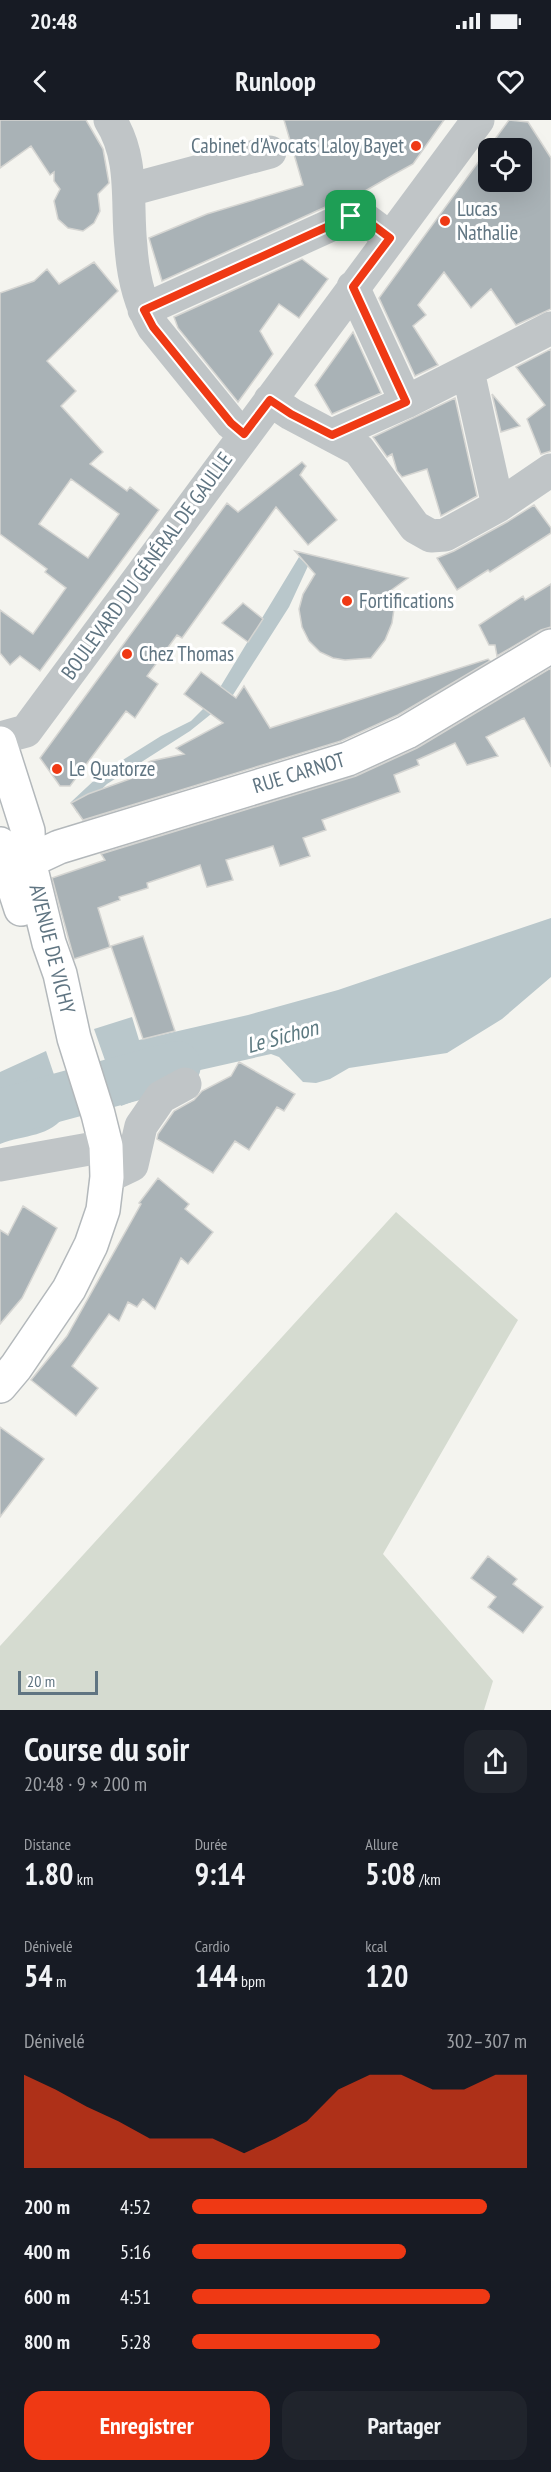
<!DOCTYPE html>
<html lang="fr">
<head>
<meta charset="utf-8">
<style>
  :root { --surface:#171b24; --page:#20242c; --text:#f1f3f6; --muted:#9ea1a6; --accent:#ef3914 }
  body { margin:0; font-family:"PT Sans Narrow",sans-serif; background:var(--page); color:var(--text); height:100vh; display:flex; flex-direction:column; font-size:22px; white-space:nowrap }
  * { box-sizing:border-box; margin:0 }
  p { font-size:20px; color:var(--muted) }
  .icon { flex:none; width:33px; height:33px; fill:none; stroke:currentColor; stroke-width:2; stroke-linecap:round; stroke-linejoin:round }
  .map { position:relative; height:1590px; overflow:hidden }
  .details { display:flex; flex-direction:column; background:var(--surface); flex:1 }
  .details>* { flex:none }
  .buttons { position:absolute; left:478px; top:18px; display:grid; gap:12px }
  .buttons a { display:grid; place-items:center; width:54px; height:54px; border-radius:12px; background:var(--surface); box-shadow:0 6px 24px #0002; font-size:30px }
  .scale { position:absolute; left:18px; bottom:15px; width:80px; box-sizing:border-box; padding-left:6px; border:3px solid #607582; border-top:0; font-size:16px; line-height:21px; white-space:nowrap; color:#607582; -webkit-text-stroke:4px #fff; paint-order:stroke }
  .pin { position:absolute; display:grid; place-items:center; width:51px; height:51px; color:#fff; margin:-26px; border-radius:12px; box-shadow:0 3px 9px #0006 }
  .round { display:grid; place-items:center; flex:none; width:63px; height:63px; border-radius:18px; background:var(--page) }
  .head { display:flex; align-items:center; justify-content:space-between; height:102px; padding:0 24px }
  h1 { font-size:33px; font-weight:600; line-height:45px }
  .figures { display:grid; grid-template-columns:repeat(3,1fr); gap:9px; height:102px; padding:6px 24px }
  .figures div { display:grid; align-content:center }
  .figures b { font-size:30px; font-weight:600 }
  .figures small { font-size:16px; font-weight:400 }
  .figures p { font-size:16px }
  .chart { height:168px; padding:12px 24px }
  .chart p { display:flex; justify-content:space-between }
  .chart svg { width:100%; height:108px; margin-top:6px; fill:var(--accent); opacity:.7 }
  .button { display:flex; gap:12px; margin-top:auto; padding:12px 24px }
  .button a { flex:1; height:69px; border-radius:18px; background:var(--accent); color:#fff; font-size:24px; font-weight:600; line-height:69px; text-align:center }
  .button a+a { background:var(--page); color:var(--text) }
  ul { padding:0 24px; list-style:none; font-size:20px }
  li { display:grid; grid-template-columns:96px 72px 1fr; align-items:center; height:45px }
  li i { height:15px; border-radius:8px; background:var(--accent) }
  .status { display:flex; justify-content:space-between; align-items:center; height:42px; padding:0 30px; background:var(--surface); direction:ltr }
  .status svg { height:16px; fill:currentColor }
  header { display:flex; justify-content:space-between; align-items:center; height:78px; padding:0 24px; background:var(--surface); font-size:27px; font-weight:600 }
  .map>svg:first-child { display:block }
  .green { fill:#d5dbd0 }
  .water { fill:#b9c7cb }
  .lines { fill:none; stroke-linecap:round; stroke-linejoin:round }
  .river { stroke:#b9c7cb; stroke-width:48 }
  .building { fill:#a9b2b6; stroke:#d5d5d2; stroke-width:1.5; fill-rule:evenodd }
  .major-casing { stroke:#b3b8bb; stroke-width:36 }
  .minor { stroke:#c0c5c7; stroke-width:33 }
  .major { stroke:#fff; stroke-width:33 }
  .route-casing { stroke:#fff; stroke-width:12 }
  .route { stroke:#ef3914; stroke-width:8 }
  .poi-dot { fill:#ef3914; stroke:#fff; stroke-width:2 }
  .labels { text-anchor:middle; stroke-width:6; stroke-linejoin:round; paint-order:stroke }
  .poi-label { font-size:21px; fill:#607582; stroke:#fff; text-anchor:start }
  .street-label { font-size:21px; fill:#607582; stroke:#fff }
  .water-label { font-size:22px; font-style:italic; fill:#5c7980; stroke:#fff }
</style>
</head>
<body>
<div class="status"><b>20:48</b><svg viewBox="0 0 49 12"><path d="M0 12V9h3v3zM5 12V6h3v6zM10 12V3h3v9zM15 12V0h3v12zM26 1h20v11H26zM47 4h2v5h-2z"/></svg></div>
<header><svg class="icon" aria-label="back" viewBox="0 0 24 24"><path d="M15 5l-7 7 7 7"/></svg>Runloop<svg class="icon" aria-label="heart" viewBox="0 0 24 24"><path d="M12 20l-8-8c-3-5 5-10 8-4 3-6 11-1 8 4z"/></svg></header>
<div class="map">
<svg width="551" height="1590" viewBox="0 0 551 1590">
  <rect width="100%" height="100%" fill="#f4f4ef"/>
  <path class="green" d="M396 1092 518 1200 383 1434 493 1561 484 1590H0V1526Z"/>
  <path class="water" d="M299 437 308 446 289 487 231 578 190 611 107 664 77 693 71 682 102 653 161 616 191 601 213 579Z
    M551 798V857L502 899 447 933 349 948 330 959 316 963 303 962 279 937 271 934 138 964 142 978 121 986 94 909 132 897 139 920 248 895 338 870Z
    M46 931 67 993C50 1018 25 1014 0 1024V952Z"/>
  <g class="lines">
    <path class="river" d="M0 993 177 945"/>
  </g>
  <path class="building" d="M0 0H86L103 29 109 63 98 74 100 91 94 103 83 111 68 108 58 99 54 81 60 69 54 61V52L50 55 31 26 0 48Z
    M284 0H444L413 44 391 56 353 78 343 79 162 161 149 118 207 94 303 65Z
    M509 0 528 2 551 38V189L516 205 491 169 471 188 444 152 418 185 426 195 413 206 438 245 415 256 379 178ZM489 28H522V62H489Z
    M302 139 328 159 299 198 279 184 260 211 273 234 238 282 178 208 174 197Z
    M94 142 118 171 47 241 76 271 61 286 103 332 90 344 127 371 130 367 159 390 40 551 20 536 10 545 0 533V490L33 514 66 468 45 452 47 449 0 414V173L34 161 47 149 59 164ZM71 359 119 394 88 438 39 404Z
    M353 212 381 273 332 294 315 265Z
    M551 229V331L541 334 527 299 545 285 516 247Z
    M492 274 520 306 501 312Z
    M455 278 477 376 441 396 427 349 402 357 397 351 392 334 387 337 373 317Z
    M302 342 306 346 300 355 337 400 308 425 276 387 182 518 177 515 147 556 158 564 135 598 126 591 70 666H60L40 638 227 383 238 392Z
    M534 385 551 408V413L490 452 488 450 457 470 437 438 454 431 507 402Z
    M295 431 408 458 390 471 394 489 392 503 385 520 371 538 345 540 333 538 320 532 309 521 302 507 299 489 303 474 315 454Z
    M551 464V507L541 510 497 536 495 525H489L479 505 523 476 525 480Z
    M243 483 263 499 248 522 222 503Z
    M488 539 490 541 398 595 341 621 83 700 71 683 88 674 138 656 135 649 151 641 184 634 176 628 223 603 184 574 201 552 236 578 244 566 270 608Z
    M551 548V647L524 598 486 617 498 636 467 645 455 623 417 640 419 645 394 655 400 672 322 700 326 710 303 718 310 736 280 746 273 726 226 740 233 760 207 767 200 745 147 763 148 768 119 777 120 780 98 788 110 827 74 839 52 758 105 740 101 734 356 656 417 628Z
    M143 816 175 911 143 919 111 826Z
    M239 942 295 974 284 991 277 987 249 1030 235 1021 213 1053 157 1019 158 1014 174 991 194 980 202 971 231 956Z
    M158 1058 189 1084 185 1089 213 1112 188 1144 181 1138 155 1189 143 1179 137 1187 128 1182 119 1201 109 1194 72 1246 98 1268 76 1296 31 1260 67 1216 141 1084 139 1083Z
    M23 1086 57 1108 22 1178 0 1204V1110L8 1115Z
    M0 1307 44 1339 0 1397Z
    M488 1436 517 1459 513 1464 543 1487 523 1513 488 1487 496 1477 471 1458Z"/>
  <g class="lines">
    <g class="major-casing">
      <path id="major" d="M0 623 28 711 29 741 49 823 60 854 74 918 98 994 106 1026 107 1057 103 1090 91 1125 69 1169 16 1247 0 1266
        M0 724 21 789
        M29 741 59 727 348 639 407 612 551 526"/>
    </g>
    <path class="minor" d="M110 0C135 39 126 84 131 127 133 157 139 182 153 207L231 303 244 314
      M129 70 270 32
      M353 167 406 282
      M144 190 351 96 366 100 390 118
      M468 251 498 386
      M270 280 291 294 359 330 415 407 431 416 445 415 498 386 551 350
      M332 315 406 282 551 208
      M0 618 26 611 478 0
      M0 1045 106 1026
      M107 1057 132 1045 141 1006 161 977 185 964"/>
    <use href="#major" class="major"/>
  </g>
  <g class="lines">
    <g class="route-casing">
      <path id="route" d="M351 96 366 100 390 118 353 167 406 282 332 315 291 294 270 280 244 314 231 303 153 207 144 190Z"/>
    </g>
    <use href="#route" class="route"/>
  </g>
  <g class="poi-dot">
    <circle cx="416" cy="26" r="6"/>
    <circle cx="445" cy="101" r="6"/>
    <circle cx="347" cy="481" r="6"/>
    <circle cx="127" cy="534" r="6"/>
    <circle cx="57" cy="649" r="6"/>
  </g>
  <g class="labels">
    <g class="poi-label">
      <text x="404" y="33" text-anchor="end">Cabinet d'Avocats Laloy Bayet</text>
      <text x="457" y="96">Lucas<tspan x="457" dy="24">Nathalie</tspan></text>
      <text x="359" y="488">Fortifications</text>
      <text x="139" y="541">Chez Thomas</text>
      <text x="69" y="656">Le Quatorze</text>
    </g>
    <g class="street-label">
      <text transform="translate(147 446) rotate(-54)" y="7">BOULEVARD DU GÉNÉRAL DE GAULLE</text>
      <text transform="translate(299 653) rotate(-17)" y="7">RUE CARNOT</text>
      <text transform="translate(52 829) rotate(76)" y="7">AVENUE DE VICHY</text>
    </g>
    <g class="water-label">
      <text transform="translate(282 916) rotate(-15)" y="8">Le Sichon</text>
    </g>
  </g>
</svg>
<div class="buttons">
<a><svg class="icon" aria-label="locate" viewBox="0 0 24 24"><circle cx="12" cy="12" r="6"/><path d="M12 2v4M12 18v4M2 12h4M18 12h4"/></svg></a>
</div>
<div class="scale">20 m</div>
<div class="pin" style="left:351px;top:96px;background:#1e9e55"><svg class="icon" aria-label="arrive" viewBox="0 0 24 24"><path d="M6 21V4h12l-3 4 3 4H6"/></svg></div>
</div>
<section class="details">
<div class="head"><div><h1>Course du soir</h1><p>20:48 · 9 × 200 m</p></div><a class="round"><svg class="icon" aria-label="share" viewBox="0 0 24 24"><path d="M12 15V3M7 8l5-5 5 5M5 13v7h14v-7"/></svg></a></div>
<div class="figures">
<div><p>Distance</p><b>1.80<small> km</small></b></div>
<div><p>Durée</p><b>9:14</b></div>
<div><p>Allure</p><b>5:08<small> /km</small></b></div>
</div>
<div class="figures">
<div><p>Dénivelé</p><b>54<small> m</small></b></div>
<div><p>Cardio</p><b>144<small> bpm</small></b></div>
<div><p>kcal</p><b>120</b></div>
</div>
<div class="chart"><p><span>Dénivelé</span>302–307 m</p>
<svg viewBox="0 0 160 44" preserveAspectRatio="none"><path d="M0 44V6L10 12L20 19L30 25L40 32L50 32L60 32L70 38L80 32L90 25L100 12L110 6L120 6L130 12L140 12L150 6L160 6V44z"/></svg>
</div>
<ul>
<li><b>200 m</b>4:52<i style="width:88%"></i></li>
<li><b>400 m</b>5:16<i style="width:64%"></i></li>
<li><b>600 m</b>4:51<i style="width:89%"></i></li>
<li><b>800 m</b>5:28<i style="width:56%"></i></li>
</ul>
<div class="button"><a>Enregistrer</a><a>Partager</a></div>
</section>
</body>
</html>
